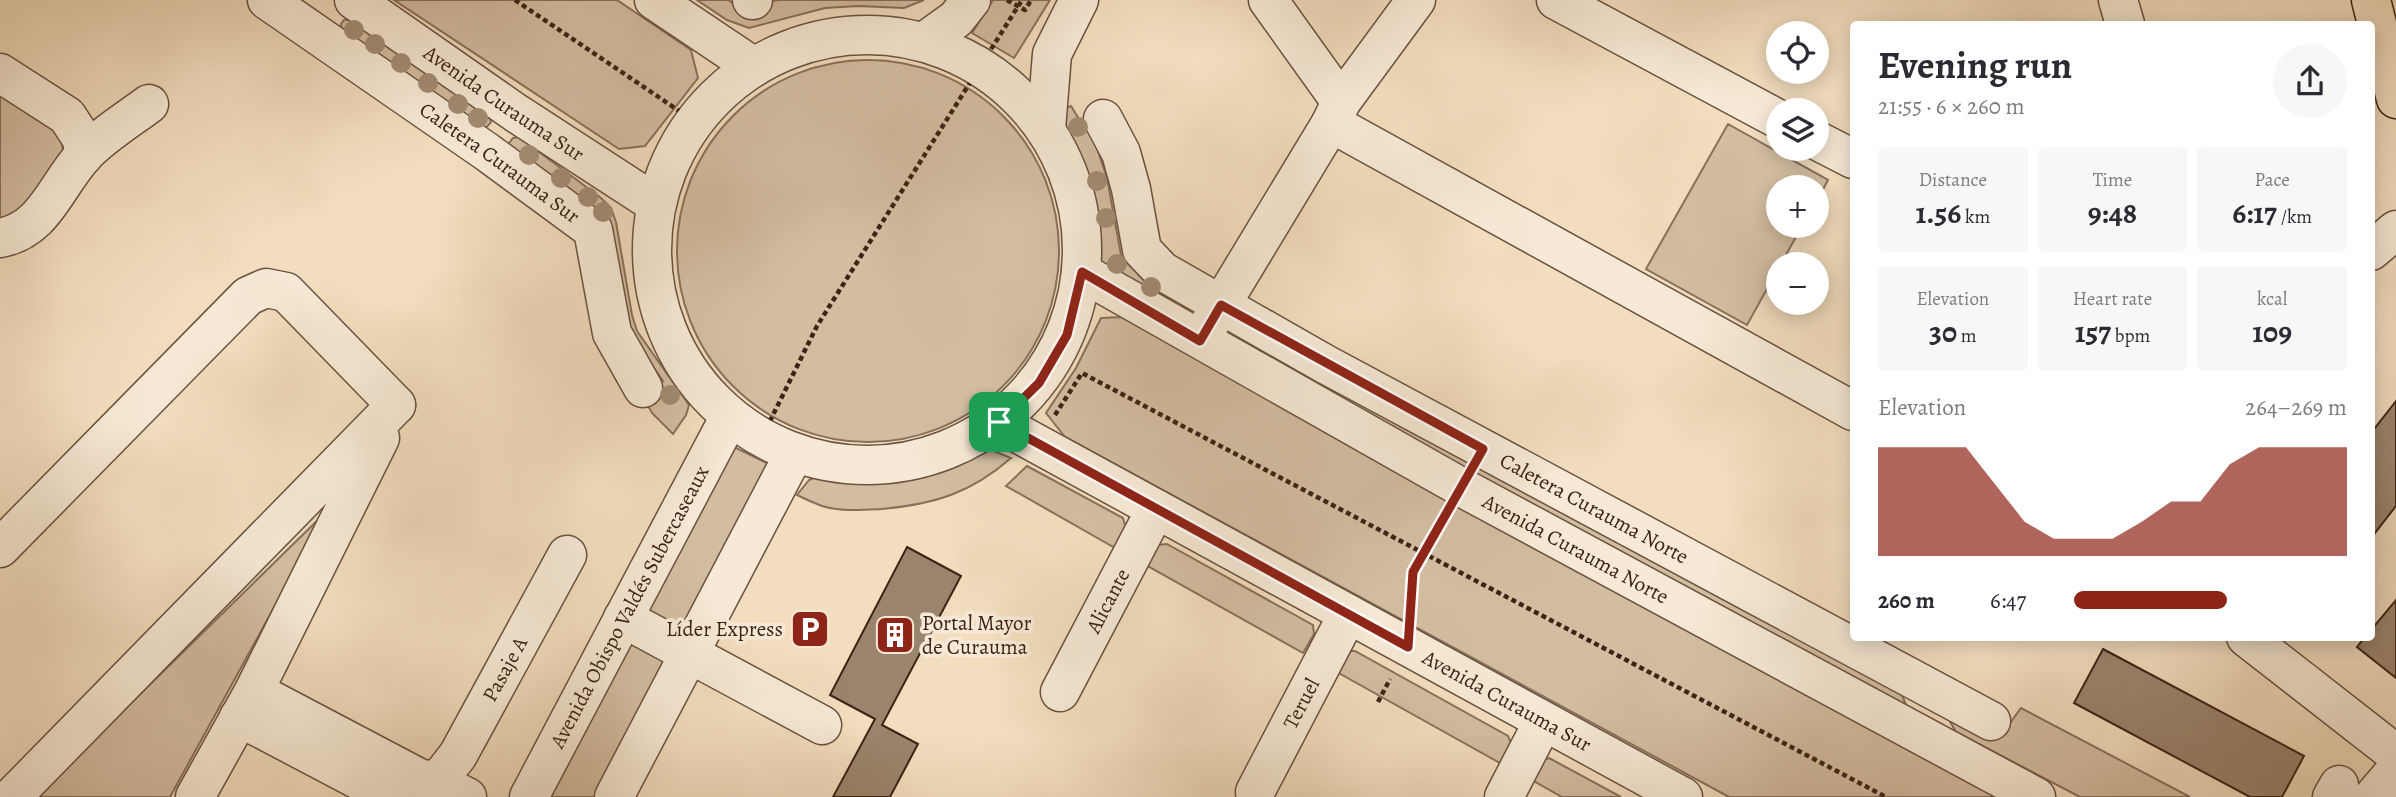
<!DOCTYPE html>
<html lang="en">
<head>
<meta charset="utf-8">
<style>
  :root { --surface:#fff; --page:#f7f7f7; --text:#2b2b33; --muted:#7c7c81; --accent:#8f2418 }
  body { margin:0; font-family:Alegreya,serif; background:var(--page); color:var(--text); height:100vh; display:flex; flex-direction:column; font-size:26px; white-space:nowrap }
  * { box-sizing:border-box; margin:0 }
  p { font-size:23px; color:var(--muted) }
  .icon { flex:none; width:38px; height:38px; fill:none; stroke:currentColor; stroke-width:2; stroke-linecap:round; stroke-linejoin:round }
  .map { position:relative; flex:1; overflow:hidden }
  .details { position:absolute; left:1850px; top:21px; width:525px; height:620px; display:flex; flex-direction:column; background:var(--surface); border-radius:7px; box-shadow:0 4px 18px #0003 }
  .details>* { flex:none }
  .tools { position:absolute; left:1766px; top:21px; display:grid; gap:14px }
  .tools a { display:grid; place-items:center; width:63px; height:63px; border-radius:50%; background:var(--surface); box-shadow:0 4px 18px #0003; font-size:35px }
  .pin { position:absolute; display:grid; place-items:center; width:60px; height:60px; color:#fff; margin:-30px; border-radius:14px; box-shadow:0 4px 10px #0006 }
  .round { display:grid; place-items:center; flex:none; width:74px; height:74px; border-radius:37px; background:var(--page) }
  .overview { display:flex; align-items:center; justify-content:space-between; height:119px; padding:0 28px }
  h1 { font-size:38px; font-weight:700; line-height:52px }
  .stats { display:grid; grid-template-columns:repeat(3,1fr); gap:10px; height:119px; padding:7px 28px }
  .stats div { display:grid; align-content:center; border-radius:7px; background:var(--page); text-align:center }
  .stats b { font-size:30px; font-weight:700 }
  .stats small { font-size:19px; font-weight:400 }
  .stats p { font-size:19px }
  .chart { height:196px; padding:14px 28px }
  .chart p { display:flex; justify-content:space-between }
  .chart svg { width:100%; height:126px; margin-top:7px; fill:var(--accent); opacity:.7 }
  ul { padding:0 28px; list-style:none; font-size:23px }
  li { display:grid; grid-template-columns:112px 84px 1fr; align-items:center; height:52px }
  li i { height:18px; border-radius:9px; background:var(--accent) }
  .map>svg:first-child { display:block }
  .green { fill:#d3bda1; stroke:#87705b; stroke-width:2 }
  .building { fill:#9a846d; stroke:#3b2315; stroke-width:2 }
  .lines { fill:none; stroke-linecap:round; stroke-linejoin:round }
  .minor-casing { stroke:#69523f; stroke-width:41 }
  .major-casing { stroke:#3b2315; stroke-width:41 }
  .path { stroke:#3b2315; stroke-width:4.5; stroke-dasharray:5 3.5; stroke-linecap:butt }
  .minor { stroke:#f7e9d5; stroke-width:38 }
  .major { stroke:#f2ddbe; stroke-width:38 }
  .tree { fill:#a28c74 }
  .route-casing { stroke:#fff; stroke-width:14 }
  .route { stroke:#8f2418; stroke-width:9 }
  .labels { text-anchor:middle; stroke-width:7; stroke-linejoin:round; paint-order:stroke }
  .street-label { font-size:21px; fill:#3b2315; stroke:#f7e9d5 }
  .poi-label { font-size:21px; fill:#3b2315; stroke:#f7e9d5; text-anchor:start }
</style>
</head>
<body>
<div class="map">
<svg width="2396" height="797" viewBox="0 0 2396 797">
  <rect width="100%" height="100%" fill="#f2ddbe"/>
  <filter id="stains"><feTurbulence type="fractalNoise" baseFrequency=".00286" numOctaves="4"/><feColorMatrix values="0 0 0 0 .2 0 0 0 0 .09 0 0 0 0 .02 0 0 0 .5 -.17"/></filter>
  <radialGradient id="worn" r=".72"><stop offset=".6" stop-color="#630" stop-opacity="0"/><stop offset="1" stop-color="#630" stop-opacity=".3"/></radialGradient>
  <path class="green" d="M394 0H617L691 50 698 78 645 146 619 149Z
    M697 0H728L738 6 779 0H924L904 8 858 6 825 8 749 28 727 20Z
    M993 0H1050L1014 58 972 33Z
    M350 19 489 116 491 122 486 128 342 30 341 24 344 20Z
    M677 251a191 191 0 1 1 382 0a191 191 0 1 1-382 0Z
    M0 88 61 131 64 162 20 216 0 222Z
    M1071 106 1079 119 1084 120 1094 139 1107 178 1121 255 1124 260 1171 286V292L1164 302 1102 264 1094 208 1083 162 1059 111Z
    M1728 124 1828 180 1817 201 1816 187H1778V226H1802L1781 264H1778V269L1747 325 1646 269Z
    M519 137 601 198 611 208 616 222 632 315 637 331 689 405 686 415 673 434 652 413 642 395 663 381 644 354 631 349 602 227 510 149 509 143 513 138Z
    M1123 317 1998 797H1729L1065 437 1046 413 1076 368 1101 318Z
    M1235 330 1895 679 1907 707 1234 343 1233 337Z
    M732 446 769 464 680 634 642 616Z
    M980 448 989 449 1011 458C971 493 935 504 882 509 863 510 841 512 822 506 814 503 805 499 797 495L809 480 818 476 873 478 898 474 927 469Z
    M1027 466 1123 518 1126 529 1115 548 1006 486Z
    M327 511 170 797H35Z
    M1167 544 1313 625 1314 634 1303 653 1146 565 1157 545Z
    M631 639 667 659 594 797H549Z
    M1347 651H1355L1508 736 1511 743 1500 763 1335 671Z
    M1937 699 2002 734 2021 708 2190 797H2080L1956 732Z
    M1549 758 1621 797H1562L1532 780 1542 761Z"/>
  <path class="building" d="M2396 401V506L2371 538V433Z
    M907 547 961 576 882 725 918 744 890 797H833L875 719 830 695Z
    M2396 600V678L2357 647 2365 637H2371V630Z
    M2103 649 2304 756 2282 797H2250L2074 703Z"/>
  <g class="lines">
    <g class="minor-casing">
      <g id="minor">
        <path id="s1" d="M267 0 487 152 593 230 612 333 643 388"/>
        <path id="s2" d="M354 0 516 113 656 204"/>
        <path d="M654 0 754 67"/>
        <path d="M752 0H753"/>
        <path d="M1268 0 1341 102"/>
        <path d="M1556 0 1778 119"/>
        <path d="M2118 0 2125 24"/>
        <circle cx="867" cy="250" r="215"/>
        <path d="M924 42 956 19 971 0"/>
        <path d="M0 73 67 116 82 139 84 155"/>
        <path id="s3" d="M1103 119 1121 153 1131 189 1142 250 1162 271 1325 364 1991 721"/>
        <path d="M1331 123 1853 411"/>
        <path d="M1046 129 1052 54 1079 0"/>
        <path d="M1816 140 1853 159"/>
        <path d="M0 238C45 230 56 185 84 155 99 138 129 119 149 104"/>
        <path d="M2371 251 2396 230"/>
        <path id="s4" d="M1081 272 1461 487 2036 797"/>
        <path d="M1207 328 1331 123 1341 102 1416 0"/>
        <path id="s5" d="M999 423 1683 797"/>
        <path d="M0 548 248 296 266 288 286 292 396 405"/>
        <path d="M623 618 822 725"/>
        <path d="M2246 637 2396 754"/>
        <path d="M254 691 419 778 437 782 467 797"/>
        <path id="s6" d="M1060 692 1156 509"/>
        <path d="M239 717 391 797"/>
        <path id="s7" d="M1255 792 1348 614"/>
        <path d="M12 797 396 405"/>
        <path d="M195 797 254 691 380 438"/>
        <path id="s8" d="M429 797 437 782 458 755 567 555"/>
        <path id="s9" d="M529 797 729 418"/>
        <path d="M614 797 794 454"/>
        <path d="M1504 797 1543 722"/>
        <path d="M2332 797 2339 785"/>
        <path d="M2373 797 2396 770"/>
      </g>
    </g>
    <g class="major-casing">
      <path id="major" d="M2371 0 2396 99"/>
    </g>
    <path class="path" d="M515 0 694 121
      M1007 0 1025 10 1031 0
      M1055 415 1082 373 1886 797
      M766 429 817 326 1022 0
      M1411 608 1413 572 1444 517
      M1378 702 1390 679"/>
    <use href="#minor" class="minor"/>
    <use href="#major" class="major"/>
  </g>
  <g class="tree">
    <circle cx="354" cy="30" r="10"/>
    <circle cx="375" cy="44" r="10"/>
    <circle cx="401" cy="63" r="10"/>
    <circle cx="428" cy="83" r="10"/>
    <circle cx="458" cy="104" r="10"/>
    <circle cx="478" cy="118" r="10"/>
    <circle cx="1078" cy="127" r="10"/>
    <circle cx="529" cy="155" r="10"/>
    <circle cx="561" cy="178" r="10"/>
    <circle cx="1097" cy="181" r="10"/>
    <circle cx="588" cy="197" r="10"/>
    <circle cx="603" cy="212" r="10"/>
    <circle cx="1106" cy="218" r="10"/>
    <circle cx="1117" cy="264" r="10"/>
    <circle cx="1151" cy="287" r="10"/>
    <circle cx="670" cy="395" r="10"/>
  </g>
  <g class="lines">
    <g class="route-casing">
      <path id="route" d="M1082 272 1200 341 1221 305 1483 449 1413 572 1408 647 999 422 1039 383 1067 335Z"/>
    </g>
    <use href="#route" class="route"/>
  </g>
  <defs>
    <g id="parking-square" transform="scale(2.0125)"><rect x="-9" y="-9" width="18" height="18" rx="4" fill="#8f2418" stroke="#f7e9d5"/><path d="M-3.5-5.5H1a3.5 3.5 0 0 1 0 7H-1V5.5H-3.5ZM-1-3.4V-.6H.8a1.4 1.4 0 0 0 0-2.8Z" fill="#fff"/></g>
    <g id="building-square" transform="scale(2.0125)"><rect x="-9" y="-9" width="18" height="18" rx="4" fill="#8f2418" stroke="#f7e9d5"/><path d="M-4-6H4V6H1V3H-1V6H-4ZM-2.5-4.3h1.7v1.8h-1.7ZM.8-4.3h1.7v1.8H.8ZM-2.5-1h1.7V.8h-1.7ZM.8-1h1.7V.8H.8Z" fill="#fff"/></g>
  </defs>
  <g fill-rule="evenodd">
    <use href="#parking-square" x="810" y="629"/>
    <use href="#building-square" x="895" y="635"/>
  </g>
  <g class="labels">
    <g class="street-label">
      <text dy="7" stroke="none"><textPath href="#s2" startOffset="182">Avenida Curauma Sur</textPath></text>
      <text dy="7" stroke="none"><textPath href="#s1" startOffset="284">Caletera Curauma Sur</textPath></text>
      <text dy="7" stroke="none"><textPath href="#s3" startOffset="660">Caletera Curauma Norte</textPath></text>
      <text dy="7" stroke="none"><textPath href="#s4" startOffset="567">Avenida Curauma Norte</textPath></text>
      <text dy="7" stroke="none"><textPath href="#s6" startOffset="103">Alicante</textPath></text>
      <text dy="7" stroke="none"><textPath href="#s9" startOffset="215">Avenida Obispo Valdés Subercaseaux</textPath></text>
      <text dy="7" stroke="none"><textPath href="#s8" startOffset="149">Pasaje A</textPath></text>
      <text dy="7" stroke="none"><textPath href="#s5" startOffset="579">Avenida Curauma Sur</textPath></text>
      <text dy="7" stroke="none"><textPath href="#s7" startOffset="100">Teruel</textPath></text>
    </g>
    <g class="poi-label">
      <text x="922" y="630">Portal Mayor<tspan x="922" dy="24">de Curauma</tspan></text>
      <text x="783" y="636" text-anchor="end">Líder Express</text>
    </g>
  </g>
  <rect width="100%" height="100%" filter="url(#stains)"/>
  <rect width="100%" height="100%" fill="url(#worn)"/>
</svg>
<div class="tools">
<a><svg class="icon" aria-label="locate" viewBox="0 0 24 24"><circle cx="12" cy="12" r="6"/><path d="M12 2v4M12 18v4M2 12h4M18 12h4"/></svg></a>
<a><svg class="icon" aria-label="layers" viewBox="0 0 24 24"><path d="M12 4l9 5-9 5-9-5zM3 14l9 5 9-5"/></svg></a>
<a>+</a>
<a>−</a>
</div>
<div class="pin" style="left:999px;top:422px;background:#1e9e55"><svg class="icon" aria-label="arrive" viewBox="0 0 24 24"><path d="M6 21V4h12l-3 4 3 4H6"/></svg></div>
<section class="details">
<div class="overview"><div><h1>Evening run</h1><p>21:55 · 6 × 260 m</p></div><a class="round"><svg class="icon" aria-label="share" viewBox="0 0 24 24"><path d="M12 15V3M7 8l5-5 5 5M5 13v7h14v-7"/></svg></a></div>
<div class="stats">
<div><p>Distance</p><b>1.56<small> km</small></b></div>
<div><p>Time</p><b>9:48</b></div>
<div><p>Pace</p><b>6:17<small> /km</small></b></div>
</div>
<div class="stats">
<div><p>Elevation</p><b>30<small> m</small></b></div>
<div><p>Heart rate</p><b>157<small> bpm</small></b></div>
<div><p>kcal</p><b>109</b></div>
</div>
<div class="chart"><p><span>Elevation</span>264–269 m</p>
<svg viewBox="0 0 160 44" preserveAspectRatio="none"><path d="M0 44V6L10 6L20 6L30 6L40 19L50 32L60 38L70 38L80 38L90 32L100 25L110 25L120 12L130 6L140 6L150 6L160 6V44z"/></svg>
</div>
<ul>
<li><b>260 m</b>6:47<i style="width:56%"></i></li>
</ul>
</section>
</div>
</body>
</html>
